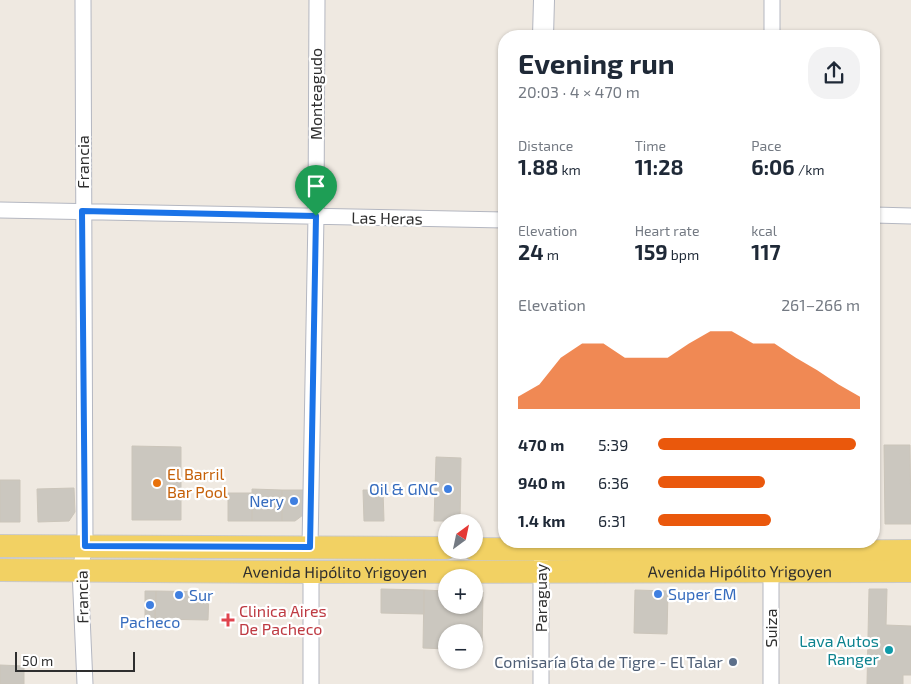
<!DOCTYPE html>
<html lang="en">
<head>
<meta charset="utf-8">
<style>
  :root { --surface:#fff; --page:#f2f2f3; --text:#1f2937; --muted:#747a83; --accent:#ea580c }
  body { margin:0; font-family:"Exo 2",sans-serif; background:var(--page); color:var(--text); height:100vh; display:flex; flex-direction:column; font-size:19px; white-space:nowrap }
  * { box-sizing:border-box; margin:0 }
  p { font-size:16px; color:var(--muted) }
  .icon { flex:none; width:28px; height:28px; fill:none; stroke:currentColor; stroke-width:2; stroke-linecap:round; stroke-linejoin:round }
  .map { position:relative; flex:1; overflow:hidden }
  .sheet { position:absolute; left:498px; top:30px; width:382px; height:518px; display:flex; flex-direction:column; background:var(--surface); border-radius:20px; box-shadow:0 1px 4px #0004 }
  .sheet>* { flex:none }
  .needle { width:32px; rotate:33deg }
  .tools { position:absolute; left:438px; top:514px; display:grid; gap:10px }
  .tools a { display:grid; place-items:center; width:45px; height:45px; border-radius:50%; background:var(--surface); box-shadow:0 1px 4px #0004; font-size:25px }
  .scale { position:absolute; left:15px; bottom:12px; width:120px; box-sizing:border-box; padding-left:5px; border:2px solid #2e2e2e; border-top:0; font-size:14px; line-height:18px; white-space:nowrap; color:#2e2e2e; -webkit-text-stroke:4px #fff; paint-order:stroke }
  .pin { position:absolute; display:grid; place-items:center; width:42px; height:42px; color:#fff; margin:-51px -21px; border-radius:50% 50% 50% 0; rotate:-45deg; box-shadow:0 0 5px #0007 }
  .pin .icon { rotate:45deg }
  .round { display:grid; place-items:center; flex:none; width:52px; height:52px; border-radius:20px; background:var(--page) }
  .overview { display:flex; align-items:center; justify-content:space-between; height:85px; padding:0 20px }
  h1 { font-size:28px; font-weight:700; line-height:38px }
  .figures { display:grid; grid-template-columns:repeat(3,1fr); gap:8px; height:85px; padding:5px 20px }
  .figures div { display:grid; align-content:center }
  .figures b { font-size:21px; font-weight:700 }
  .figures small { font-size:14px; font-weight:400 }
  .figures p { font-size:14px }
  .chart { height:140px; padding:10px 20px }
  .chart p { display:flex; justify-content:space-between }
  .chart svg { width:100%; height:90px; margin-top:5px; fill:var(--accent); opacity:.7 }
  ul { padding:0 20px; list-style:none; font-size:16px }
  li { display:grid; grid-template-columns:80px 60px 1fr; align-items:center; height:38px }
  li i { height:12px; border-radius:6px; background:var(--accent) }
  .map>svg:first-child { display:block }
  .building { fill:#cbc7bf; stroke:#cbc5ba }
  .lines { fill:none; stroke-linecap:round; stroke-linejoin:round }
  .street-casing { stroke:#b4b7c1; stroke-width:17 }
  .secondary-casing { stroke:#b4b7c1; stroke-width:22 }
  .primary-casing { stroke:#c9c9c9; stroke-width:24 }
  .street { stroke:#fff; stroke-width:15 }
  .secondary { stroke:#fff; stroke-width:20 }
  .primary { stroke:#f2d163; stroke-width:22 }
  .route-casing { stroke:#fff; stroke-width:10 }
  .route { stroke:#1a73e8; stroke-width:6 }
  .food-dot { fill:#e8710a; stroke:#fff; stroke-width:2 }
  .shop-dot { fill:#3f7fe0; stroke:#fff; stroke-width:2 }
  .health-dot { fill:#e0444e; stroke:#fff; stroke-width:2 }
  .culture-dot { fill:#0f9aa8; stroke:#fff; stroke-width:2 }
  .service-dot { fill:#5c6f8a; stroke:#fff; stroke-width:2 }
  .labels { text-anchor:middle; stroke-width:4.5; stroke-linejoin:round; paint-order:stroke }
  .street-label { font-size:16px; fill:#2e2e2e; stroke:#fff }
  .food-label { font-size:16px; fill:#c56008; stroke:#fff; text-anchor:start }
  .shop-label { font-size:16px; fill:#366cbe; stroke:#fff; text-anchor:end }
  .health-label { font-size:16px; fill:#be3a42; stroke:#fff; text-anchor:start }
  .culture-label { font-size:16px; fill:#0d838f; stroke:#fff; text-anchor:end }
  .service-label { font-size:16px; fill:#4e5e75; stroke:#fff; text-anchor:end }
</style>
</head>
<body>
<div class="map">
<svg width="911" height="684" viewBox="0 0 911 684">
  <rect width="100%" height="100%" fill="#efe9e1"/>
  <path class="building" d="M884 445H910L911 524H885Z
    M132 446 181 447V520H132Z
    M436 457 461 458 460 521H434Z
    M0 480H20V522H0Z
    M74 488 75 512 69 521 38 522 37 489Z
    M252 489 282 490V521H252Z
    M282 490H307V512L295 521H282Z
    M363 490H383L384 521H364Z
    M228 493H252V521H228Z
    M381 589 424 590V614L381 613Z
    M869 589H887L886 625 911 626V675H903V684H867Z
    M424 590 446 591V605H474V592H483L482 649H474V632H446V649L423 648Z
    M635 590 668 591 667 634 634 633Z
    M145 591H156L155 624H145Z
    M156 591 209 592 208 620 155 619Z
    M0 665 24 666V684H0Z"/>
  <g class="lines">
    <g class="street-casing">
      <path id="street" d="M83 0 85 546 80 570 85 684
        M772 0V36
        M0 210 504 220
        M874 215 911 216
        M310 547 316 216 317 0
        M771 563V684
        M311 572V684
        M541 684V563"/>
    </g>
    <g class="secondary-casing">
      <path id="secondary" d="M543 36 544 0"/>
    </g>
    <g class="primary-casing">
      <g id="primary">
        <path d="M0 546 446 548"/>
        <path d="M474 549 771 552 911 551"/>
        <path id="s1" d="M0 570 311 572 911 571"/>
      </g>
    </g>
    <use href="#street" class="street"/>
    <use href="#secondary" class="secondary"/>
    <use href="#primary" class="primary"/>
  </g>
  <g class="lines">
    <g class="route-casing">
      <path id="route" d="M82 211 316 216 310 547 85 546Z"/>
    </g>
    <use href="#route" class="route"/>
  </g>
  <circle class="food-dot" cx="157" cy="483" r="5"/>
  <g class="shop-dot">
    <circle cx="448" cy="489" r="5"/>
    <circle cx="294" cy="501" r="5"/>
    <circle cx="658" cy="594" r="5"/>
    <circle cx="179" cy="595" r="5"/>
    <circle cx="150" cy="605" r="5"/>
  </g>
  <path class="health-dot" d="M225.5 612.5h5v5h5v5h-5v5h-5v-5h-5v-5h5z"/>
  <circle class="culture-dot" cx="889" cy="650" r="5"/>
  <circle class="service-dot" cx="733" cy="662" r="5"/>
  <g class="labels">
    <g class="street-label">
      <text transform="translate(316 94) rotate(-90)" y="6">Monteagudo</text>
      <text transform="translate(83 162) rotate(-90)" y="6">Francia</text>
      <text transform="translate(387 218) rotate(1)" y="6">Las Heras</text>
      <text dy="6" stroke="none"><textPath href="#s1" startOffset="335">Avenida Hipólito Yrigoyen</textPath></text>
      <text dy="6" stroke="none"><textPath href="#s1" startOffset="740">Avenida Hipólito Yrigoyen</textPath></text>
      <text transform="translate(82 597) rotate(-91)" y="6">Francia</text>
      <text transform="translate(541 598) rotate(-90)" y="6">Paraguay</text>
      <text transform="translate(771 628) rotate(-90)" y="6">Suiza</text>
    </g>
    <g class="food-label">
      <text x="167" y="480">El Barril<tspan x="167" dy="18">Bar Pool</tspan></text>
    </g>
    <g class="shop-label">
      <text x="438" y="495">Oil &amp; GNC</text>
      <text x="284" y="507">Nery</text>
      <text x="668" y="600" text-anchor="start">Super EM</text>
      <text x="189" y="601" text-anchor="start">Sur</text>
      <text x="150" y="628" text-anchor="middle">Pacheco</text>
    </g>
    <g class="health-label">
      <text x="239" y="617">Clinica Aires<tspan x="239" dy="18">De Pacheco</tspan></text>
    </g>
    <g class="culture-label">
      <text x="879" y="647">Lava Autos<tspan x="879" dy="18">Ranger</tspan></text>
    </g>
    <g class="service-label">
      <text x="723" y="668">Comisaría 6ta de Tigre - El Talar</text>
    </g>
  </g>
</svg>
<div class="tools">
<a><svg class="needle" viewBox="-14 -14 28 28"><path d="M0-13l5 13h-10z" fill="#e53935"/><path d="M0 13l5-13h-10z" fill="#747a83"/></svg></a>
<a>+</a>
<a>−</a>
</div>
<div class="scale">50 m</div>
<div class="pin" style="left:316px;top:216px;background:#1e9e55"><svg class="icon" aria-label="arrive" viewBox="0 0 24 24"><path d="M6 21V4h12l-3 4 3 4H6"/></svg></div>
<section class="sheet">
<div class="overview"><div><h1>Evening run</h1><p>20:03 · 4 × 470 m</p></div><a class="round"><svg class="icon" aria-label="share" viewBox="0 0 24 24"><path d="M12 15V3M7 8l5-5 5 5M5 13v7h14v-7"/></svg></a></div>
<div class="figures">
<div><p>Distance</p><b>1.88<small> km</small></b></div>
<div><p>Time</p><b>11:28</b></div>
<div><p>Pace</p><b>6:06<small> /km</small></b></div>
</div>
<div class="figures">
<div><p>Elevation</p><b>24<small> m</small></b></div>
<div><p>Heart rate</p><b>159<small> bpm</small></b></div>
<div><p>kcal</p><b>117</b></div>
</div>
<div class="chart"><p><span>Elevation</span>261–266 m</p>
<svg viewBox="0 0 160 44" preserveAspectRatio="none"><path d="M0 44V38L10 32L20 19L30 12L40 12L50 19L60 19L70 19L80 12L90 6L100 6L110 12L120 12L130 19L140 25L150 32L160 38V44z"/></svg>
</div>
<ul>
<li><b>470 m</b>5:39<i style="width:98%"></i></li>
<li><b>940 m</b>6:36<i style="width:53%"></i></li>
<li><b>1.4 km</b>6:31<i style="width:56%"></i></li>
</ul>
</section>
</div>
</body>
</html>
